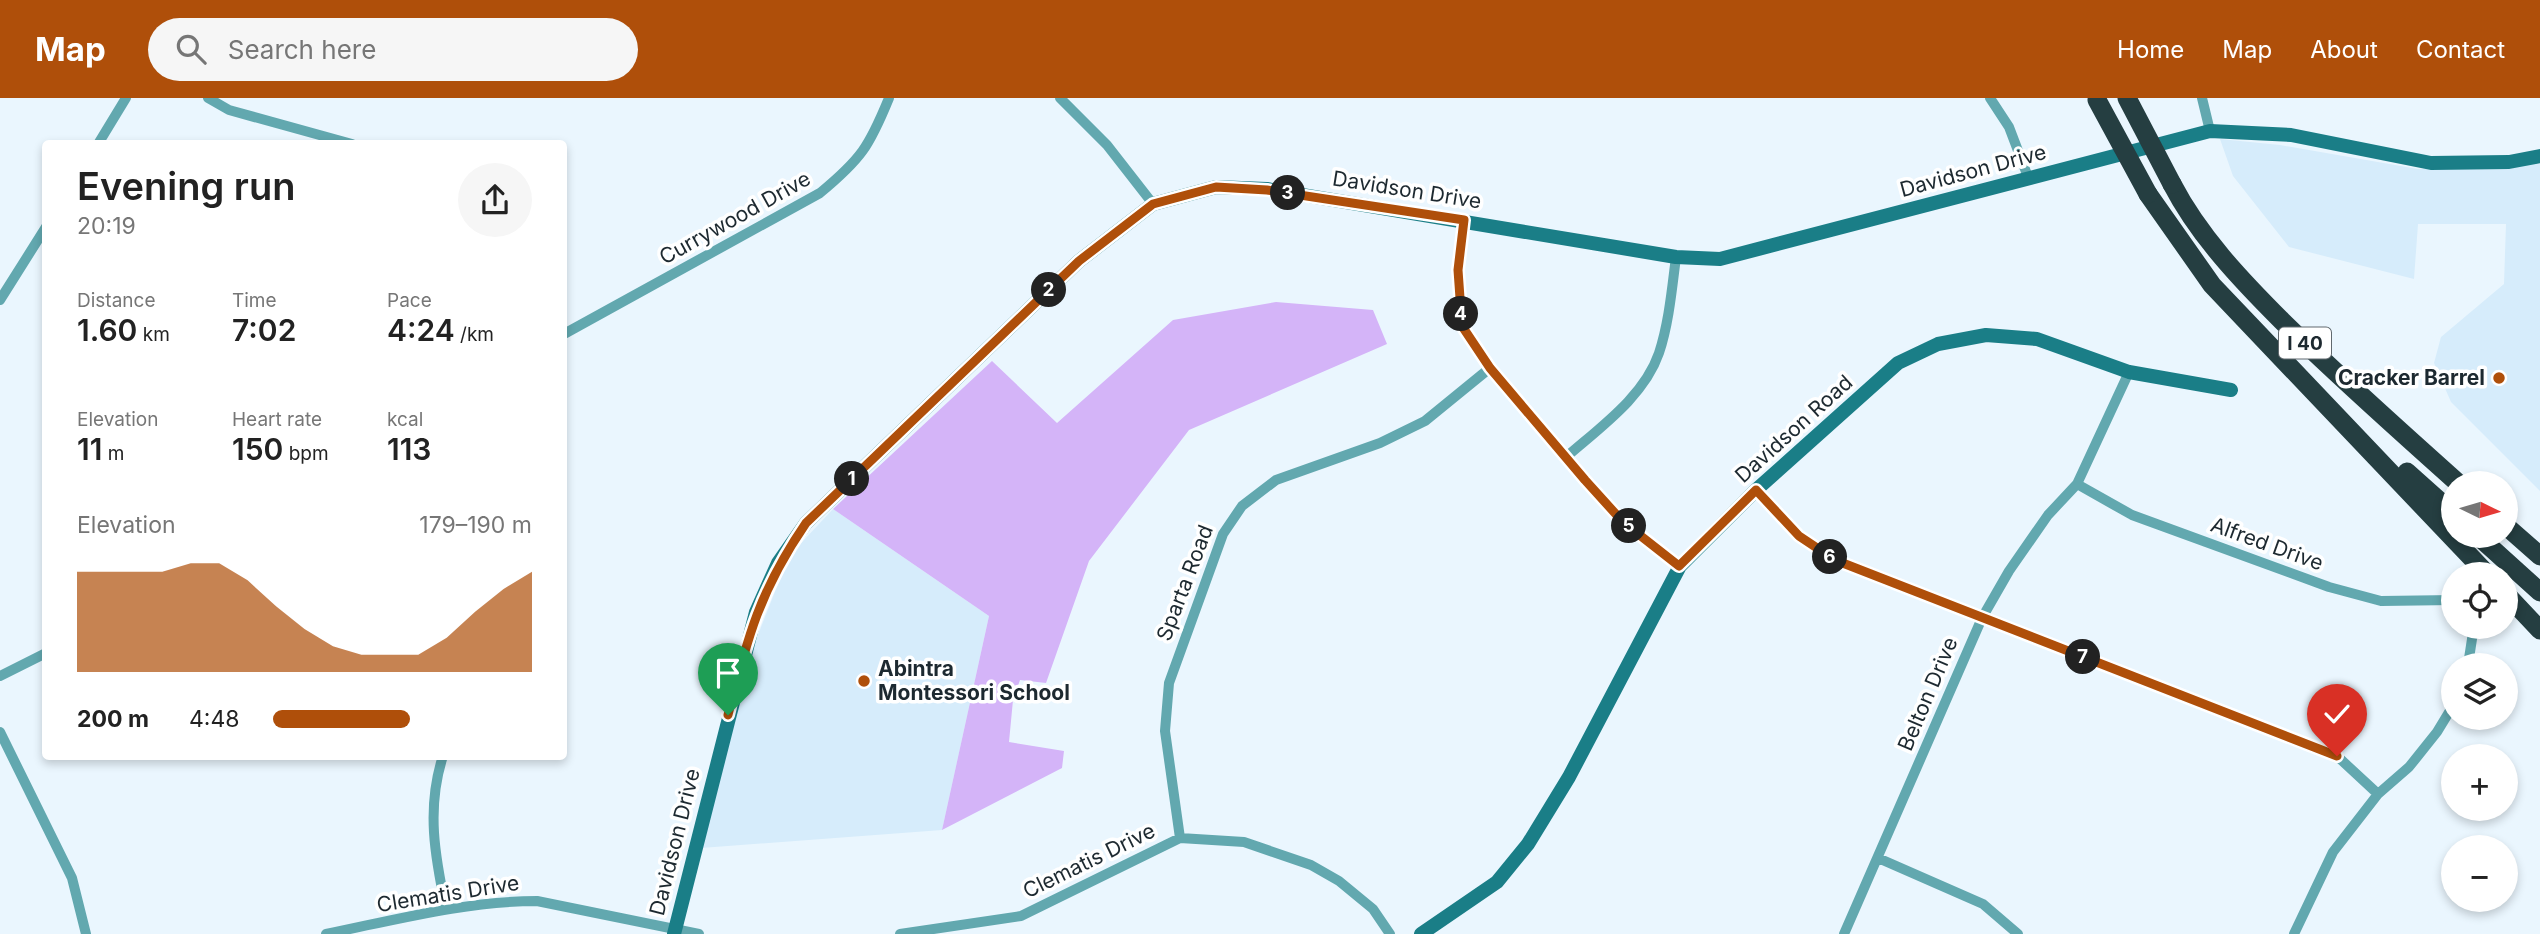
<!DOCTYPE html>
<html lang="en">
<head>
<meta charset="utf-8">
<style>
  :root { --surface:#fff; --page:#f6f6f6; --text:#222; --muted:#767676; --accent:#af4f0a }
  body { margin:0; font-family:Inter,sans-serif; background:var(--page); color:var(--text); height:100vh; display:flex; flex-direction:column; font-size:26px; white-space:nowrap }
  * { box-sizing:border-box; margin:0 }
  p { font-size:23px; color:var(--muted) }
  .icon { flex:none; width:38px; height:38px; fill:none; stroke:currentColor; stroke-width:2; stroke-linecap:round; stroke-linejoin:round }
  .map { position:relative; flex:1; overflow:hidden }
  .details { position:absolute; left:42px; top:42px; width:525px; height:620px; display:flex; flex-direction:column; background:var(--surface); border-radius:7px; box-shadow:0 4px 10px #0003 }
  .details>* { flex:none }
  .needle { width:46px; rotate:95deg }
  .tools { position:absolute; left:2441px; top:373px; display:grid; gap:14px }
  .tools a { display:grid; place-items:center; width:77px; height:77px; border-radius:50%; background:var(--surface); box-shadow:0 4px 10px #0003; font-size:35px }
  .pin { position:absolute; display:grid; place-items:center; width:60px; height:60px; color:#fff; margin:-72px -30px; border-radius:50% 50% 50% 0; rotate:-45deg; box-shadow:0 0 7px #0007 }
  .pin .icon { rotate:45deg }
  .km { position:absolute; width:35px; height:35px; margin:-18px; border-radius:50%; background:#222; color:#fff; font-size:19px; line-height:35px; text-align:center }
  .round { display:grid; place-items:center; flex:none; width:74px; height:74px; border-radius:37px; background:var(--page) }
  .headline { display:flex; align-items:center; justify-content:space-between; height:119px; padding:0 35px }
  h1 { font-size:38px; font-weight:600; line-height:52px }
  .figures { display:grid; grid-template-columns:repeat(3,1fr); gap:10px; height:119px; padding:7px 35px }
  .figures div { display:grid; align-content:center }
  .figures b { font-size:30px; font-weight:600 }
  .figures small { font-size:19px; font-weight:400 }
  .figures p { font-size:19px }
  .chart { height:196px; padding:14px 35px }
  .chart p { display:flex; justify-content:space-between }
  .chart svg { width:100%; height:126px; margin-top:7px; fill:var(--accent); opacity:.7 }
  ul { padding:0 35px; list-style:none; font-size:23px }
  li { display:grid; grid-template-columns:112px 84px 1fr; align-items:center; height:52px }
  li i { height:18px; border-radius:9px; background:var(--accent) }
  header { display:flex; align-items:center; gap:42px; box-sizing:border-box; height:98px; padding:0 35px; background:var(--accent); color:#fff }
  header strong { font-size:33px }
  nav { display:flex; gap:38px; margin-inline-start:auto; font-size:24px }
  .search { width:490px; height:63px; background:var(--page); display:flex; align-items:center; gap:18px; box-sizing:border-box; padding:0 24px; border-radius:38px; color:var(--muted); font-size:26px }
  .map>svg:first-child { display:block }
  .built { fill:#d6ecfb }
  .forest { fill:#d4b4f8 }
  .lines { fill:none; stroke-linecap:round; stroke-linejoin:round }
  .street { stroke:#62a8af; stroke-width:10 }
  .secondary { stroke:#1a7e87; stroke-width:14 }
  .highway { stroke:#253e41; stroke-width:19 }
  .highway-bridge { stroke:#253e41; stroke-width:19 }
  .route-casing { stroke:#fff; stroke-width:14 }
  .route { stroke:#af4f0a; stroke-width:9 }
  .poi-dot { fill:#af4f0a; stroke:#fff; stroke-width:2.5 }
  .labels { text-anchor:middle; stroke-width:7; stroke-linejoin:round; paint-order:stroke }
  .shield { fill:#fff; stroke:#61696e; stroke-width:2 }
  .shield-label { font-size:19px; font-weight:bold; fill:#1d2930 }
  .street-label { font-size:21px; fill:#1d2930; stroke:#fff }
  .poi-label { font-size:21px; font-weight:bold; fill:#1d2930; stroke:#fff; text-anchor:end }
</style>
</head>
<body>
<header>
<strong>Map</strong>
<div class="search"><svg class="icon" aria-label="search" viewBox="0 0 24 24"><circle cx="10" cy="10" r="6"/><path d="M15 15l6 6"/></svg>Search here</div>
<nav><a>Home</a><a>Map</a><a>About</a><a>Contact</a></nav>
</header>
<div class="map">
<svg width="2540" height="836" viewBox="0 0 2540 836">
  <rect width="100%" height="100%" fill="#eaf6fe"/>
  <path class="built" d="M2220 41 2280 47 2418 71 2540 66V393L2451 304 2434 265 2441 239 2504 186 2506 126H2418L2414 181 2289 149 2233 78Z
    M833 411 989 518 942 732 701 750 752 552 789 458Z"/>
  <path class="forest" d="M1276 204 1373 212 1387 246 1189 332 1089 463 1046 585 1020 582 1013 602 1009 644 1064 653 1062 670 942 732 989 518 833 411 992 263 1057 325 1173 222Z"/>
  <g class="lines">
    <path class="street" d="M208 0 229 12 352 46
      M1060 0 1107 47 1153 106
      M1990 0 2009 29 2028 79
      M2202 0 2210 33
      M98 46 126 0
      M1464 122 1458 172 1462 228 1490 270 1623 424 1680 468
      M0 202 46 129
      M564 236 820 95C861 61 869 49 889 0
      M1565 360C1599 330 1644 299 1659 255 1669 225 1672 190 1676 159
      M2077 386 2132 417 2329 489 2381 503 2454 502
      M1756 392 1799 438 1835 462 2337 658 2378 696
      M2468 567 2474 528
      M0 578 46 555
      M0 634 72 780 86 836
      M443 658C426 710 435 759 446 811
      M1180 740 1165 633 1169 585 1223 436 1242 408 1276 382 1380 345 1425 323 1490 270
      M1878 760 1983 806 2018 836
      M326 836C395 822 466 803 537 803L699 836
      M900 836 1021 818 1180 740 1244 744 1311 767 1339 783 1373 811 1390 836
      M1844 836 1982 520 2009 473 2048 417 2077 386 2129 274
      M2294 836 2333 754 2378 696 2409 669 2437 634 2454 606"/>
    <path class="secondary" d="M674 836 756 514 778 465 806 425 1079 163 1153 106 1216 89 1267 91 1676 159 1720 161 2210 33 2291 37 2431 65 2509 64 2540 58
      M1421 836 1497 784 1528 746 1569 679 1680 468 1756 392 1898 265 1938 246 1986 237 2037 241 2129 274 2231 292"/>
    <path class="highway" d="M2172 86C2199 138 2241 182 2282 223 2339 279 2399 332 2458 385
      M2148 96 2212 187 2487 476
      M2407 374 2454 416
      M2506 428 2540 458
      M2478 438 2540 494
      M2506 496 2540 532"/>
    <path class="highway-bridge" d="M2127 0 2172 86
      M2097 2 2148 96"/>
  </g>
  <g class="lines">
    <g class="route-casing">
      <path id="route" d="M728 617C747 540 760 492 806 425L1079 163 1153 106 1216 89 1267 92 1464 122 1458 172 1462 228 1490 270 1585 382 1623 424 1679 468 1756 392 1799 438 1835 462 2337 658"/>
    </g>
    <use href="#route" class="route"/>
  </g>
  <g class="poi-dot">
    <circle cx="2499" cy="280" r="7"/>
    <circle cx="864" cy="583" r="7"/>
  </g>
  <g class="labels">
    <rect class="shield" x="2279" y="229.5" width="52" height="31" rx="5"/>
    <g class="shield-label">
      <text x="2305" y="252">I 40</text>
    </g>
    <g class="street-label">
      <text transform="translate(1973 73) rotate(-15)" y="7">Davidson Drive</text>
      <text transform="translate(1407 92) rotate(9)" y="7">Davidson Drive</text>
      <text transform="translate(735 120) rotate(-29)" y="7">Currywood Drive</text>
      <text transform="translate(1794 331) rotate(-42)" y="7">Davidson Road</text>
      <text transform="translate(2267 446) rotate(20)" y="7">Alfred Drive</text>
      <text transform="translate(1185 485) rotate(-69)" y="7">Sparta Road</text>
      <text transform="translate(1928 596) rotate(-67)" y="7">Belton Drive</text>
      <text transform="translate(675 744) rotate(-76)" y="7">Davidson Drive</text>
      <text transform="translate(1089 763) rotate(-26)" y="7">Clematis Drive</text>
      <text transform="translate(448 796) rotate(-9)" y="7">Clematis Drive</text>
    </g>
    <g class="poi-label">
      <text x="2485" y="287">Cracker Barrel</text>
      <text x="878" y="578" text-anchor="start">Abintra<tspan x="878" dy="24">Montessori School</tspan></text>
    </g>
  </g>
</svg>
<div class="tools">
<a><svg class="needle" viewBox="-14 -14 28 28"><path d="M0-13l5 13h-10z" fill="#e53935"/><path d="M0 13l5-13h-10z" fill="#767676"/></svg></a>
<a><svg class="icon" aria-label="locate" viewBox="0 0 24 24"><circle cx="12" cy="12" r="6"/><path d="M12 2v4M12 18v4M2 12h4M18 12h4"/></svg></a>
<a><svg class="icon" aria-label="layers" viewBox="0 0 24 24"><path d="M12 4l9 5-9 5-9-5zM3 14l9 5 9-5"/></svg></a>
<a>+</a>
<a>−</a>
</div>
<div class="pin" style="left:728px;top:617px;background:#1e9e55"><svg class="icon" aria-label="arrive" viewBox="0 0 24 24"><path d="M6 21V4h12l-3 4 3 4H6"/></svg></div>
<div class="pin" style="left:2337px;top:658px;background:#d93025"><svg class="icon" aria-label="check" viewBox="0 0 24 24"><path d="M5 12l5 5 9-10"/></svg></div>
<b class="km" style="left:852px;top:381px">1</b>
<b class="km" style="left:1049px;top:192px">2</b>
<b class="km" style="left:1288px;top:95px">3</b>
<b class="km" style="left:1461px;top:216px">4</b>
<b class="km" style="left:1629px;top:428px">5</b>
<b class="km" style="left:1830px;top:459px">6</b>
<b class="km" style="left:2083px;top:559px">7</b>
<section class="details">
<div class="headline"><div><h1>Evening run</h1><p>20:19</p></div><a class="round"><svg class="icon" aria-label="share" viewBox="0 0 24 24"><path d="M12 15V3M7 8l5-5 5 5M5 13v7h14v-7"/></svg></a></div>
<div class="figures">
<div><p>Distance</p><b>1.60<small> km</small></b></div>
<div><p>Time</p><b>7:02</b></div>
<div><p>Pace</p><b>4:24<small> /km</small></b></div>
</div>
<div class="figures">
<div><p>Elevation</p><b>11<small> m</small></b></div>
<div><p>Heart rate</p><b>150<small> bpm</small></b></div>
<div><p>kcal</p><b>113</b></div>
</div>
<div class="chart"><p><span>Elevation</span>179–190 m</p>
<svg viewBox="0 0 160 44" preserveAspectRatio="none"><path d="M0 44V9L10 9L20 9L30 9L40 6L50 6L60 12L70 21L80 29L90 35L100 38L110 38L120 38L130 32L140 23L150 15L160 9V44z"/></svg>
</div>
<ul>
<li><b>200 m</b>4:48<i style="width:53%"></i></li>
</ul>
</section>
</div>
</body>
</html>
